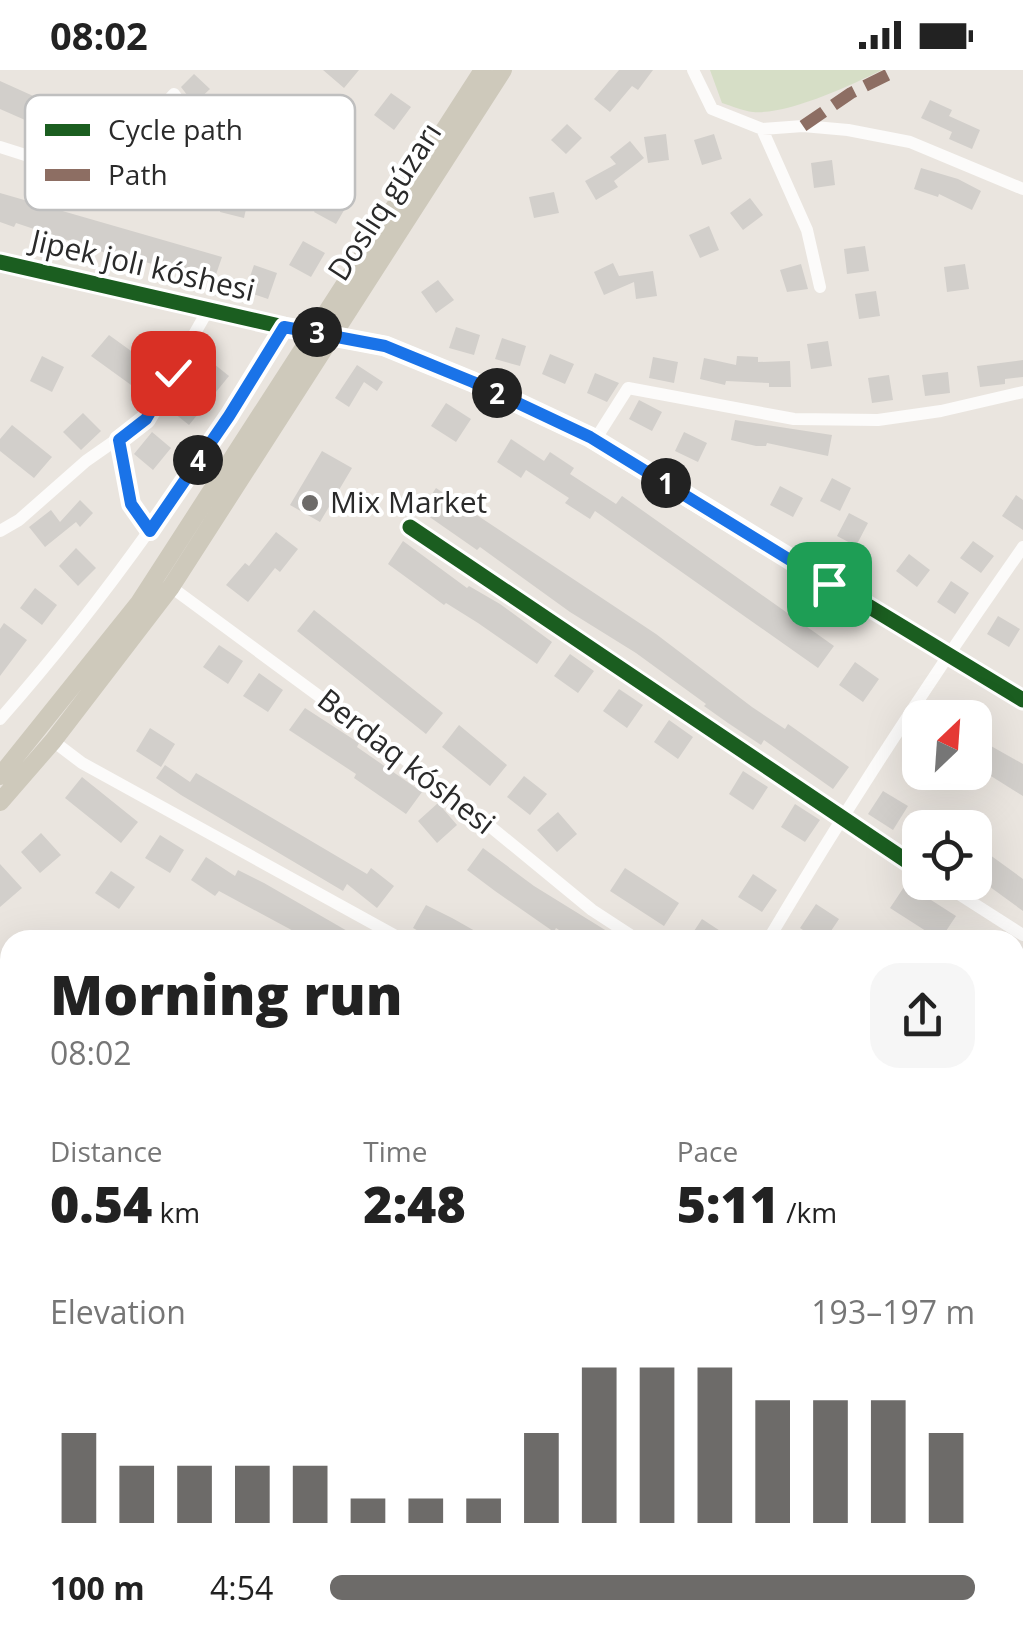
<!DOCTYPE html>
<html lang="en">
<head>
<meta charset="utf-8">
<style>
  :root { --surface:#fff; --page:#f6f6f6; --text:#222; --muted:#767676; --accent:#6d6b69 }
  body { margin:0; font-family:"Open Sans",sans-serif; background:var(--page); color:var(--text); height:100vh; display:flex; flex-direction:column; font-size:38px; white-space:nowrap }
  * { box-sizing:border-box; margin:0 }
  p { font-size:32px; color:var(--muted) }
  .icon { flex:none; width:55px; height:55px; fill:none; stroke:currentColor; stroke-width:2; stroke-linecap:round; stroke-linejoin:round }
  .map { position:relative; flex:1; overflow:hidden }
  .panel { position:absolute; left:0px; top:860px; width:1025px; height:715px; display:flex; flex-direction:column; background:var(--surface); border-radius:30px 30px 0 0; box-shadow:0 10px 40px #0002 }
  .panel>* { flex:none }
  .needle { width:65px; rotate:25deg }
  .tools { position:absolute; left:902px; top:630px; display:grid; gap:20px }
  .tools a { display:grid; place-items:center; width:90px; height:90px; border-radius:20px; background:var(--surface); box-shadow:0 10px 40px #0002; font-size:50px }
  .pin { position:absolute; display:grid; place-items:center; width:85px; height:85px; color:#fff; margin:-42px; border-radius:20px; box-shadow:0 5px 15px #0006 }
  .km { position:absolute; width:50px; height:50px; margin:-25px; border-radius:50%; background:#222; color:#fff; font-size:28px; line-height:50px; text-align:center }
  .round { display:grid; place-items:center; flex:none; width:105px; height:105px; border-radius:30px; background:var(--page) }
  .headline { display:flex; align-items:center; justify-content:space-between; height:170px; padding:0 50px }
  h1 { font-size:55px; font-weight:800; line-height:75px }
  .figures { display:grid; grid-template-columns:repeat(3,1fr); gap:15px; height:170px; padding:10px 50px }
  .figures div { display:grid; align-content:center }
  .figures b { font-size:50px; font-weight:800 }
  .figures small { font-size:28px; font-weight:400 }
  .figures p { font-size:28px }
  .chart { height:280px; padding:20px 50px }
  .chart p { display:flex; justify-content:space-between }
  .chart svg { width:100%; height:180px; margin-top:10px; stroke:var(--accent); stroke-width:6 }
  ul { padding:0 50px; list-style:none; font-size:32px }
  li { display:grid; grid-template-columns:160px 120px 1fr; align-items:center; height:75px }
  li i { height:25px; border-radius:12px; background:var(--accent) }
  .status { display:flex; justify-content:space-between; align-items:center; height:70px; padding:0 50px; background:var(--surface); direction:ltr }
  .status svg { height:28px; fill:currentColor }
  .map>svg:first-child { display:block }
  .cemetery { fill:#d6dec6 }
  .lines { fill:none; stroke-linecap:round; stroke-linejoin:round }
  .stream { stroke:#8edaf0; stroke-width:4 }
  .building { fill:#d2cfcb }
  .minor { stroke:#fcfbfa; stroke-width:12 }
  .major { stroke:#cec9bb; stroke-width:18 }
  .quiet { stroke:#8d6e63; stroke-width:12; stroke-dasharray:25 12; stroke-linecap:butt }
  .cycleway-casing { stroke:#fff; stroke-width:21 }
  .cycleway { stroke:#1b5e20; stroke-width:15 }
  .route-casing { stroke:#fff; stroke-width:20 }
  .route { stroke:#1a73e8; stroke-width:12 }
  .poi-dot { fill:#6d6b69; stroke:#fff; stroke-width:4 }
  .labels { text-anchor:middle; stroke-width:8; stroke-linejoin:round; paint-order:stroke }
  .street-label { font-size:30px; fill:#2a2a2a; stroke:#fff }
  .poi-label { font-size:30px; fill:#2a2a2a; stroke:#fff; text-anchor:start }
  .key { fill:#fff; stroke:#bfbfbf; stroke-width:2.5 }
  .key-label { font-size:28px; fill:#2a2a2a }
</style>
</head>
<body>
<div class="status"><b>08:02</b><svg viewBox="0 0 49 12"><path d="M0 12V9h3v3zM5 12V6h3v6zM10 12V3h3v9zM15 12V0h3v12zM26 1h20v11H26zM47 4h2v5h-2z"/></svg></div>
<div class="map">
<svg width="1023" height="1575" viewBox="0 0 1023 1575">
  <rect width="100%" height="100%" fill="#eae5df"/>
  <path class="cemetery" d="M710 0H882C851 15 788 45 753 42 743 41 732 36 722 33Z"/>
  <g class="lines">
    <path class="stream" d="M1015 1184 1023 1181
      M252 1575 267 1565"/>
  </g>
  <path class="building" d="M323 0H359L344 18Z
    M619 0H653L638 20 632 16 610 42 594 29Z
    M194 4 210 19 194 34 181 17Z
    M0 11 102 57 104 53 123 64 113 82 85 67 82 75 0 39Z
    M391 23 411 37 394 60 374 45Z
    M930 30 952 40 949 46 980 60 972 79 949 69 952 62 921 48Z
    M567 54 582 68 566 84 551 70Z
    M666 64 669 90 648 93 644 67Z
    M714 64 722 89 702 95 694 70Z
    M630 71 644 88 614 111 618 117 596 130 585 111 616 94 610 87Z
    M832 90 835 115 814 118 811 93Z
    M921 98 958 109 981 121 972 140 939 124 938 127 914 119Z
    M226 115 250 121 244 148 220 142Z
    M328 118 350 130 336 154 314 142Z
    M554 122 559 143 534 148 529 127Z
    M0 123 222 187 213 213 123 185 121 188 16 153 14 157 0 152Z
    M750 128 763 145 743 160 730 143Z
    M709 156 719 180 700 188 689 165Z
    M303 171 325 183 311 207 289 195Z
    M865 176 869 201 847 204 844 179Z
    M613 193 619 206 653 201 657 226 636 229 634 212 604 225 594 202Z
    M801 194 808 219 787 222 780 200Z
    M965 194 969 219 947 222 944 197Z
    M254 195 277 203 268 229 245 221Z
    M438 210 454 230 436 243 421 222Z
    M876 221 880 246 859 249 855 224Z
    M456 257 480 265 474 285 449 278Z
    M109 265 156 299 138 320 91 286Z
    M502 268 526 276 520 296 495 289Z
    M828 271 832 296 811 299 807 274Z
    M550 284 574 294 565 314 542 304Z
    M42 286 64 297 52 322 30 311Z
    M737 286 758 287V292L790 291 791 317H769V313L726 311 725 315 700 309 704 288 736 295Z
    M653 287 678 292 674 313 649 308Z
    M209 290 229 306 189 355 169 339Z
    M1023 290V307L1005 309V314L980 317 977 296Z
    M357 295 383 312 377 321 364 312 349 337 335 328Z
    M948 302 950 323 925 326 922 305Z
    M595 303 619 313 607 332 587 323Z
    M889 305 893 330 872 333 868 308Z
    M639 330 662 342 652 361 629 349Z
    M446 333 471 349 456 372 431 356Z
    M83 343 101 361 81 380 63 362Z
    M735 350 832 365 828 386 767 373 766 376H756L731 370Z
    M12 355 52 387 34 408 0 381V369Z
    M152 362 171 378 153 400 134 384Z
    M684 362 707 373 698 392 675 381Z
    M511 369 544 391 550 382 574 398 570 404 616 434 622 426 834 576 818 598 595 441 590 449 565 433 569 428 526 400 521 408 497 392Z
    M322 381 352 398 320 452 290 435Z
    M832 408 851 418 840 441 820 431Z
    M780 416 803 428 793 447 770 435Z
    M436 418 656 564 752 637 785 659 788 654 849 697 833 719 764 670 761 675 728 653 704 636 706 634 636 583 570 542 480 477 477 480 421 441Z
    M1016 425 1023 430V460L1002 446Z
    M80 430 93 443 80 457 76 452 45 477 29 457 51 440 60 452Z
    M849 443 868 453 856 476 837 466Z
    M276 462 298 479 280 502 275 498 248 532 226 515 245 493 249 496Z
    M403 471 467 518 469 516 500 534 552 572 537 594 478 553 446 533 444 535 388 494Z
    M973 471 994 486 981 503 960 488Z
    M76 478 96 498 78 516 59 496Z
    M909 484 930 500 917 517 896 501Z
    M951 511 969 523 955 544 937 532Z
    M35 518 57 535 42 555 20 538Z
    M314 540 443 643 426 664 297 561Z
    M998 546 1020 559 1009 577 987 564Z
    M4 553 27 570 0 606V559Z
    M219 575 243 591 228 614 203 597Z
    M570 584 594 601 578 623 554 606Z
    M855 592 879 609 863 632 839 615Z
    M259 603 283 620 268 642 243 626Z
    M619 619 643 635 627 658 603 641Z
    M305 638 359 673 357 677 422 722 406 744 354 708 356 704 289 660Z
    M669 650 693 667 678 689 654 672Z
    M459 655 507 695 490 716 442 677Z
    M150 658 175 674 161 697 136 681Z
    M975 667 1023 694V726L975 696Z
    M165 695 190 712 196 703 367 804 371 798 394 816 377 838 347 814 343 821 181 725 156 708Z
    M743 701 768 717 753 740 729 724Z
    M524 706 547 724 530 745 507 727Z
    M82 707 138 752 121 773 65 728Z
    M883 721 908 736 893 760 868 744Z
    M438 733 457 755 437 773 418 751Z
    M795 734 820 750 805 772 781 757Z
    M558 742 577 764 557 782 537 760Z
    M41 763 61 785 40 803 21 782Z
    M160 765 184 780 170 803 145 788Z
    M979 777 1023 809V841L975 806V784Z
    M483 778 534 816 610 863 605 870H574L556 858 554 862 495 821 467 800Z
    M206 787 235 806 238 800 264 813 349 862 345 870H310L219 821 215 826 191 810Z
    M0 794 22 818 0 837Z
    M625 798 679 833 664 856 610 821Z
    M111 801 135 817 119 839 95 823Z
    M753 804 777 820 762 842 738 827Z
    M906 814 956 846 940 870 890 838Z
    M816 834 839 849 825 870H818L800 858Z
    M426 835 452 848 491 870H435L413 858Z
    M702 849 734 870H688Z
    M0 909 10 920V960L0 949Z
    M10 1132V1169L0 1178V1141Z
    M10 1221V1261L0 1271V1231Z
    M10 1345V1383L0 1393V1354Z
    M10 1433V1471L0 1480V1443Z
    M96 1565H123L132 1575H85Z
    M530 1565H557L566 1575H520Z
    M699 1565H728L735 1575H684Z
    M846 1565H893L879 1575H832Z"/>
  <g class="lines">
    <path class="minor" d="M693 0 712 39 762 59 803 56 848 60 910 72 1023 119
      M762 59 807 160 820 217
      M0 77 41 90 120 93 139 63 174 24 224 91
      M0 192 284 257 385 276 473 312 590 367 1023 630
      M119 370 131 434 150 461
      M595 370 628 318 794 349 878 350 941 341 1023 322
      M410 457 920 800
      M0 461 19 450 86 391 146 349 208 240
      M171 517 441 716 592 840 638 870
      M0 649C107 528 199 394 284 257
      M53 671 82 693 403 870
      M940 812 1023 865
      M768 870C848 735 933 605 1023 477
      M0 968 10 978
      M0 1206 10 1197
      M1015 1410 1023 1405
      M0 1415 10 1406
      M1015 1506 1023 1501
      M600 1565 609 1575
      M61 1575 71 1565
      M758 1575 773 1565
      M921 1575 935 1565"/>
    <path class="major" d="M0 706 139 533 483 0
      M0 732 53 671 171 517 503 0"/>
    <path class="quiet" d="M803 56 851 23 897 0
      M1019 1200 1023 1210
      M279 1575 294 1565"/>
    <g class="cycleway-casing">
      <path id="cycleway" d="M0 192 284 257 385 276 473 312 590 367 1023 630
        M410 457 920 800"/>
    </g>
    <use href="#cycleway" class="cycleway"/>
  </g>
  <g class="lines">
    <g class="route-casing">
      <path id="route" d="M173 303 146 349 119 370 131 434 150 461 229 346 284 257 385 276 473 312 590 367 829 514"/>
    </g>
    <use href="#route" class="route"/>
  </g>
  <circle class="poi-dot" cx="310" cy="433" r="10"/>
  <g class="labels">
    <g class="street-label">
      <text transform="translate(385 132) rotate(-57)" y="10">Doslıq gúzarı</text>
      <text transform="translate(143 196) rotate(13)" y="10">Jipek jolı kóshesi</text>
      <text transform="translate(406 692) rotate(38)" y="10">Berdaq kóshesi</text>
    </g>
    <g class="poi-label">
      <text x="330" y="443">Mix Market</text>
    </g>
  </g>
  <rect x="25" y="25" width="330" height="115" rx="15" class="key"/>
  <rect x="45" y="54" width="45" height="12" fill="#1b5e20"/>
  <rect x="45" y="99" width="45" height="12" fill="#8d6e63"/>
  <g class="key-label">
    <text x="108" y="70">Cycle path</text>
    <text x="108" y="115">Path</text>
  </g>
</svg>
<div class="tools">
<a><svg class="needle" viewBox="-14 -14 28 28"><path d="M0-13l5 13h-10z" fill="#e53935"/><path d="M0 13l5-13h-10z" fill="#767676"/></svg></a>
<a><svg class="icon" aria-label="locate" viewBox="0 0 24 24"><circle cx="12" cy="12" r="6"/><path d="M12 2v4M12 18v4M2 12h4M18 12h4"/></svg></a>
</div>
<div class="pin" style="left:829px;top:514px;background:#1e9e55"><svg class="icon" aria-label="arrive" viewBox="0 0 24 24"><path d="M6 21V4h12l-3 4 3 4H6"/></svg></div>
<div class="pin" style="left:173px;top:303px;background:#d93025"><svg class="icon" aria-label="check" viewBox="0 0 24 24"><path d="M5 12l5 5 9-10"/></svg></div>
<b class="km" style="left:666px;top:413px">1</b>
<b class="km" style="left:497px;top:323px">2</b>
<b class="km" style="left:317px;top:262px">3</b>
<b class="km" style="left:198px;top:390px">4</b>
<section class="panel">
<div class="headline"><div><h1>Morning run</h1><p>08:02</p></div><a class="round"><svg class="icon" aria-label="share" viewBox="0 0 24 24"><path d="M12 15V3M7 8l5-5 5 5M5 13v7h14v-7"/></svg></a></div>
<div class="figures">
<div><p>Distance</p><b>0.54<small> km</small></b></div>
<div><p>Time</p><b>2:48</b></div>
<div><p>Pace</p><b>5:11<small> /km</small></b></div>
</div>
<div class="chart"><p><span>Elevation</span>193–197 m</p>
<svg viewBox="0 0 160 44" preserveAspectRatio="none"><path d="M5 44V22M15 44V30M25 44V30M35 44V30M45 44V30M55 44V38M65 44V38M75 44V38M85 44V22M95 44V6M105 44V6M115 44V6M125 44V14M135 44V14M145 44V14M155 44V22"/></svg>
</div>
<ul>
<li><b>100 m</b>4:54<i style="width:100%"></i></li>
</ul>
</section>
</div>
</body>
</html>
